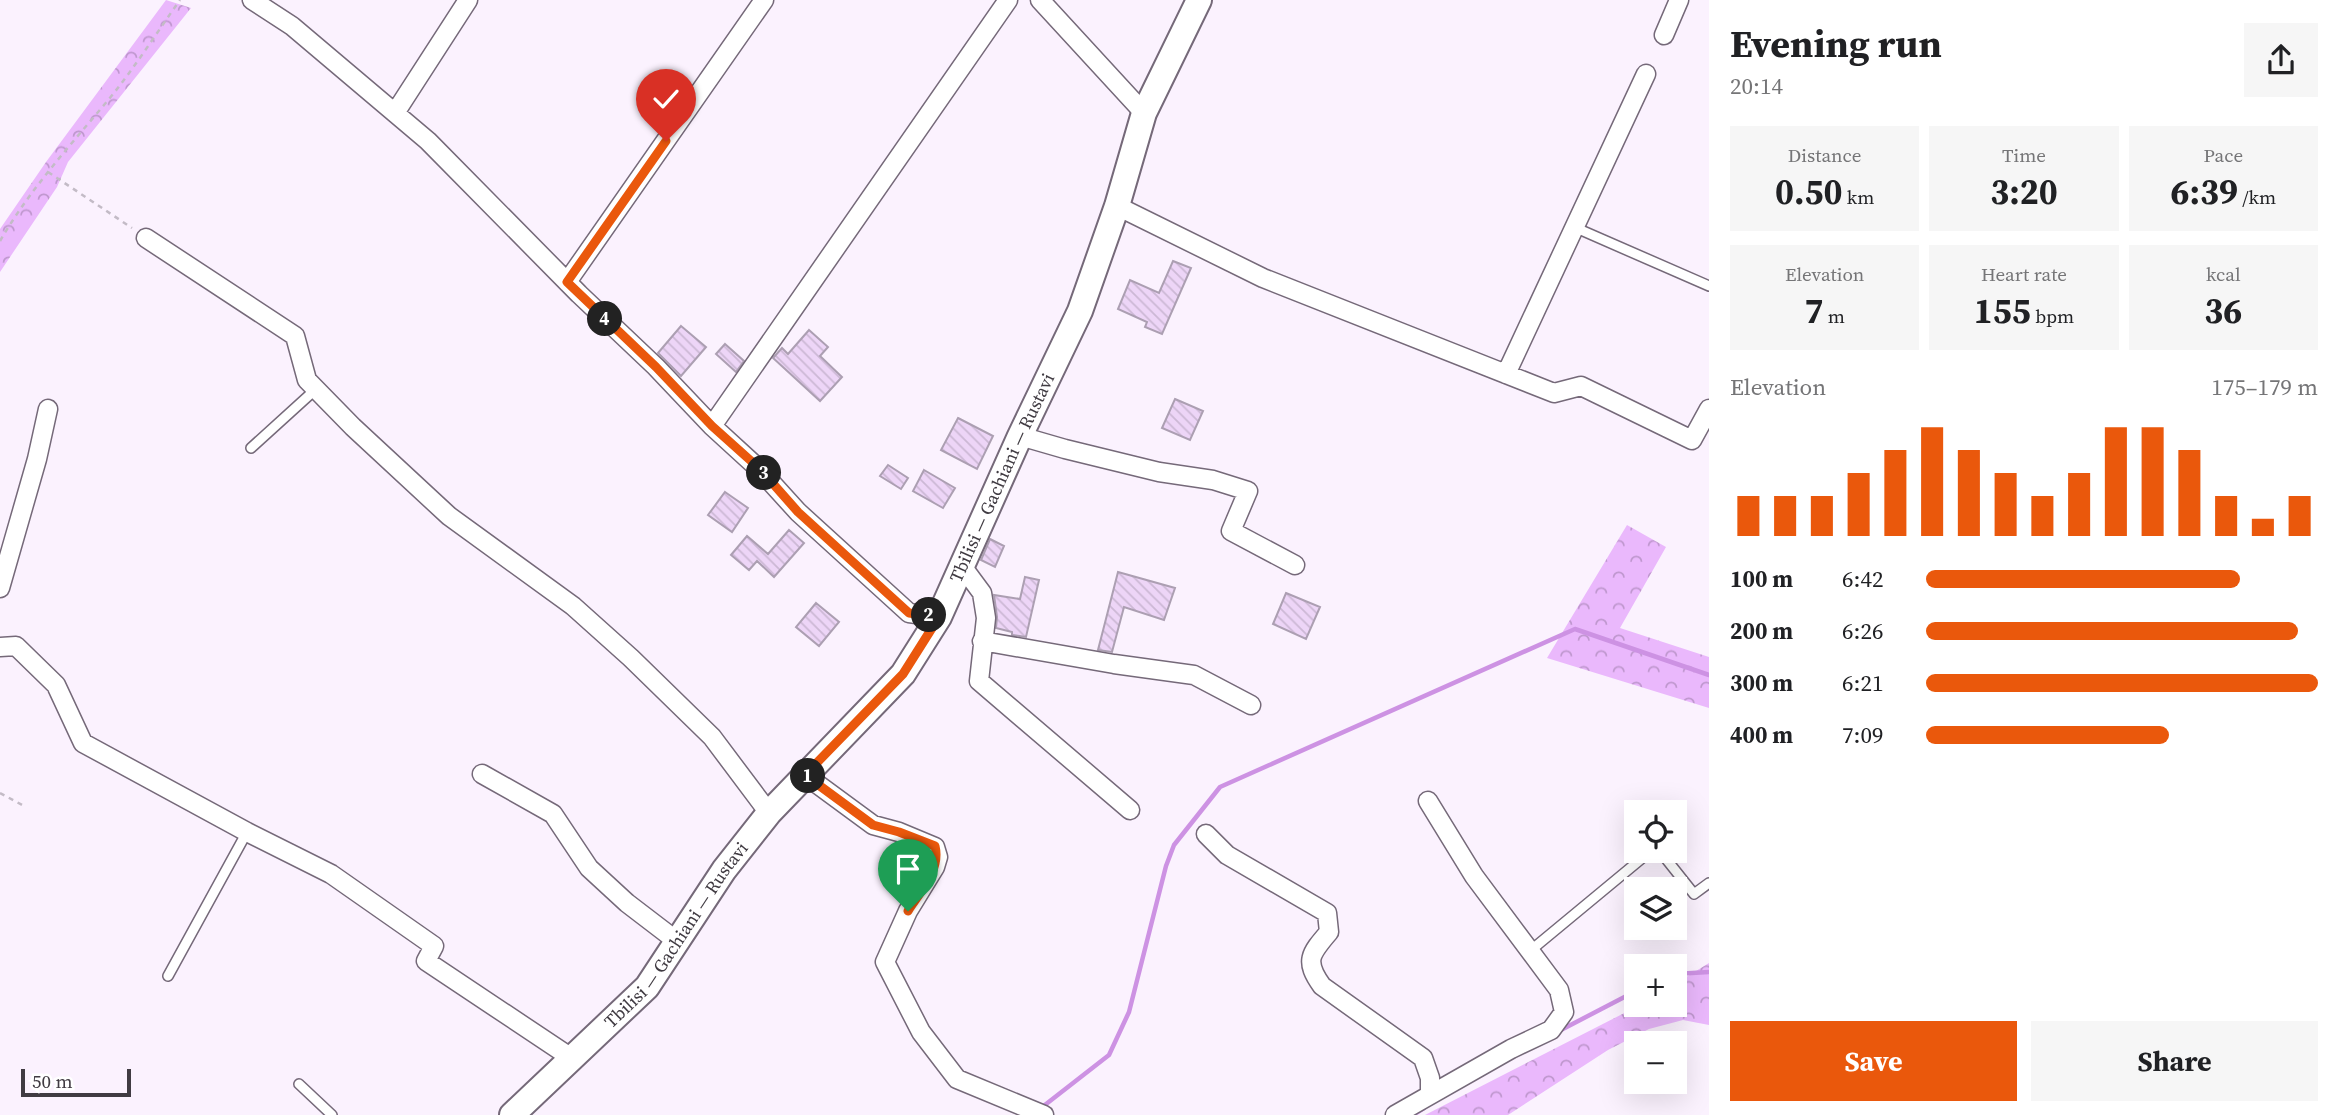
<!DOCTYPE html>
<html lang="en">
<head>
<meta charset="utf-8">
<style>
  :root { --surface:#fff; --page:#f6f6f6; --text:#202124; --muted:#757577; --accent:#ea580c }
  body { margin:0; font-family:"Source Serif 4",serif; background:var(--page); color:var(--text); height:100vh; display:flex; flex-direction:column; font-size:26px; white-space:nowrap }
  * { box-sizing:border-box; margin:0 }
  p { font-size:23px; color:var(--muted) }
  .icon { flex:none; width:38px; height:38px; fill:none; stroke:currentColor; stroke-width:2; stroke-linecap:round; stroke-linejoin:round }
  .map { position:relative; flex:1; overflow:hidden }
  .side { display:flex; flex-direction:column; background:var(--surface); width:630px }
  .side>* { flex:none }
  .fabs { position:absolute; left:1624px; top:800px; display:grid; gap:14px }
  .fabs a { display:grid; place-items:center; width:63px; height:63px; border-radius:0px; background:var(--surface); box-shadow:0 7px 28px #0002; font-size:35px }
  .scale { position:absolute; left:21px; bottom:18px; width:110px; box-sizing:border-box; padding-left:7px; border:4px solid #403b42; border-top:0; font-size:19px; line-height:24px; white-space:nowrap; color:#403b42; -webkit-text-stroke:5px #fff; paint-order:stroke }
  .pin { position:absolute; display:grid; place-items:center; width:60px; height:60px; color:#fff; margin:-72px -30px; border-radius:50% 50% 50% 0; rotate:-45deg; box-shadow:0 0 7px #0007 }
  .pin .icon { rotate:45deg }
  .km { position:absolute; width:35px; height:35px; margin:-18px; border-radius:50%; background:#222; color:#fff; font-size:19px; line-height:35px; text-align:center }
  .round { display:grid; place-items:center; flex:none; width:74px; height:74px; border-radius:0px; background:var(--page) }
  .head { display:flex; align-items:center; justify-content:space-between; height:119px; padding:0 21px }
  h1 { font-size:38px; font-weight:700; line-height:52px }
  .metrics { display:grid; grid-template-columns:repeat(3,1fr); gap:10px; height:119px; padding:7px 21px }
  .metrics div { display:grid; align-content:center; border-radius:0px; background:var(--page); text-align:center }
  .metrics b { font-size:35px; font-weight:700 }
  .metrics small { font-size:19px; font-weight:400 }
  .metrics p { font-size:19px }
  .chart { height:196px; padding:14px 21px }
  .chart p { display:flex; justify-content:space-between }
  .chart svg { width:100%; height:126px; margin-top:7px; stroke:var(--accent); stroke-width:6 }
  .button { display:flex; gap:14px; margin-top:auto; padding:14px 21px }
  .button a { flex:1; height:80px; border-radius:0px; background:var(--accent); color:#fff; font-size:28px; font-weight:700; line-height:80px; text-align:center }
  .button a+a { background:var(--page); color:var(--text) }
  ul { padding:0 21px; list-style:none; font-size:23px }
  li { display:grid; grid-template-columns:112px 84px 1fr; align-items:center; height:52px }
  li i { height:18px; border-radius:9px; background:var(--accent) }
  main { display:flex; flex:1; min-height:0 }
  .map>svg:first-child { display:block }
  .forest { fill:url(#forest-crowns) }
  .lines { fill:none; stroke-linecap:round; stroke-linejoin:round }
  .stream { stroke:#cd92e3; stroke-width:4.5 }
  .building { fill:url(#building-back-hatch); stroke:#ac9fb2; stroke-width:2 }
  .service-casing { stroke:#756979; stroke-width:12 }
  .minor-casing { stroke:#756979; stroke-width:21 }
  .secondary-casing { stroke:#756979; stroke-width:28 }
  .path { stroke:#c3bbc6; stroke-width:2.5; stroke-dasharray:5 5; stroke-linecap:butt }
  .service { stroke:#fff; stroke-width:9 }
  .minor { stroke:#fff; stroke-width:18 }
  .secondary { stroke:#fff; stroke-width:24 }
  .route-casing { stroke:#fff; stroke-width:14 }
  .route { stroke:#ea580c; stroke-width:9 }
  .labels { text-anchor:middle; stroke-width:7; stroke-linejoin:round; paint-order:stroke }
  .street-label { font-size:18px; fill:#403b42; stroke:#fff }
</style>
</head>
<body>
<main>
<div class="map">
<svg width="1709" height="1115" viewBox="0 0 1709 1115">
  <defs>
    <pattern id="forest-crowns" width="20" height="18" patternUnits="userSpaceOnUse" patternTransform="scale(1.75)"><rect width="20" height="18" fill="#eab8fc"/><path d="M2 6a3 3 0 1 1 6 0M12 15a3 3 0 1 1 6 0" fill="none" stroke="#bf97ce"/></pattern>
    <pattern id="building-back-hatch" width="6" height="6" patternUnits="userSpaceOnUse" patternTransform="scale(1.75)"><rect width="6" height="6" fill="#edd5f7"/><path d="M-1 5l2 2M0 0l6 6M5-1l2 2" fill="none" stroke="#ccb8d5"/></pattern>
  </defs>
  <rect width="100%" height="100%" fill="#fbf2fe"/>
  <path class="forest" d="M166 0 191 8 68 162 57 187 0 272V229L46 162Z
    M1627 525 1666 547 1620 628 1709 657V708L1547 658Z
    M1709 963V1025L1683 1020 1649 1029 1608 1050 1508 1115H1425L1640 1005 1675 1004V984Z"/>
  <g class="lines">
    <path class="stream" d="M1675 974 1709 972
      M1559 1031 1636 991
      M1041 1108 1109 1055 1129 1012 1166 866 1174 845 1220 787 1575 629 1709 675
      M1413 1115 1424 1108"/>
  </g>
  <path class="building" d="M1173 261 1191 268 1162 334 1145 327 1147 322 1118 309 1130 280 1159 293Z
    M681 326 706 347 681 376 658 353Z
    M809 330 828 347 820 356 842 377 820 401 773 358 782 348 788 354Z
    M725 344 744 361 736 372 716 354Z
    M1175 399 1203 411 1190 440 1162 428Z
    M958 418 993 436 977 469 941 450Z
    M888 465 908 478 901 489 880 476Z
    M924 470 955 488 943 508 913 491Z
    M725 492 748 508 732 532 708 515Z
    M789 530 804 543 774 577 757 561 749 570 731 555 747 536 768 554Z
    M990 539 1004 546 995 567 981 560Z
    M1118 572 1175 588 1164 620 1124 607 1112 652 1098 650Z
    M1025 577 1039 580 1026 637 1012 635V632L996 628 997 617 994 595 1020 599Z
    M1286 593 1320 607 1306 639 1273 624Z
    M816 603 839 622 819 646 796 627Z"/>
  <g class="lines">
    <g class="service-casing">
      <path id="service" d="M1574 227 1709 286
        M251 448 316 389
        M1659 850 1694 894 1709 883
        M1530 951 1652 850
        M168 976 247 832
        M299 1084 332 1115"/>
    </g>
    <g class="minor-casing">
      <path id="minor" d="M252 0 292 26 428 141 579 294 656 367 712 426 759 469 798 512 909 613 939 617
        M1040 0 1144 113
        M1664 35 1679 0
        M395 113 468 0
        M1117 206 1263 278 1554 393 1581 386 1692 440 1709 409
        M146 238 295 336 307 380 353 427 449 516 573 606 631 658 712 737 769 813
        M567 282 764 0
        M1506 374 1646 74
        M712 426 1008 0
        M1020 436 1065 449 1159 472 1213 480 1248 491 1231 531 1295 565
        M962 566 982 593 986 618 979 681 1130 810
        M0 588 37 459 48 409
        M982 641 1114 664 1194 675 1251 705
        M0 647 16 646 56 685 83 743 247 832 331 874 434 946 426 961 573 1059
        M482 774 553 814 589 868 627 903 678 942
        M805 775 873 825 899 832 935 847 938 857 935 867 908 911 885 962 921 1032 957 1079 1044 1115
        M1206 834 1227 855 1327 913 1329 932C1310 954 1304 961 1322 986L1423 1058 1430 1078V1094
        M1395 1115 1511 1049 1551 1030 1564 1012 1559 990 1474 876 1428 801"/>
    </g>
    <g class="secondary-casing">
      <g id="secondary">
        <path id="s1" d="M512 1115 647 987 724 870 769 813 903 674 939 617 1020 436 1080 311 1117 206 1144 113 1199 0"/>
      </g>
    </g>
    <path class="path" d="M48 172 132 228
      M0 241C29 191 67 149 104 105 132 72 155 35 180 0
      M0 793 24 806"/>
    <use href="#service" class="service"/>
    <use href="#minor" class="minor"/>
    <use href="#secondary" class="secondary"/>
  </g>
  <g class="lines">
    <g class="route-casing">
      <path id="route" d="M666 141 567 282 656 367 712 426 760 469 798 512 909 613 939 617 903 674 805 775 873 825 899 832 935 846C941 870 920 892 908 911"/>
    </g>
    <use href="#route" class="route"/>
  </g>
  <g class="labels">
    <g class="street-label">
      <text dy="6" stroke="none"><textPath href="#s1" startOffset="812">Tbilisi — Gachiani — Rustavi</textPath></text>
      <text dy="6" stroke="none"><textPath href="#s1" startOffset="245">Tbilisi — Gachiani — Rustavi</textPath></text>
    </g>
  </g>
</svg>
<div class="fabs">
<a><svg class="icon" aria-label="locate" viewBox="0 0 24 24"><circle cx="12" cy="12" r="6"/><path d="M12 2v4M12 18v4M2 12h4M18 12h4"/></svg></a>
<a><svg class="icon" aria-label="layers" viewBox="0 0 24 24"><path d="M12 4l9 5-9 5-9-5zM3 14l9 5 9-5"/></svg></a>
<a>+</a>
<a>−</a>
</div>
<div class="scale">50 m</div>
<div class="pin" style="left:908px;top:911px;background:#1e9e55"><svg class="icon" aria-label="arrive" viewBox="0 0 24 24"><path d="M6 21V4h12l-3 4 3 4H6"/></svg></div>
<div class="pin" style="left:666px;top:141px;background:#d93025"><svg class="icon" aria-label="check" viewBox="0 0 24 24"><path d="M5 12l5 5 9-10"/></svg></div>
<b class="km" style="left:808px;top:776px">1</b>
<b class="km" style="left:929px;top:615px">2</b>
<b class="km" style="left:764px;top:473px">3</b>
<b class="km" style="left:605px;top:319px">4</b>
</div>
<section class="side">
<div class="head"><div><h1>Evening run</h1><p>20:14</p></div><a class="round"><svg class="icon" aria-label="share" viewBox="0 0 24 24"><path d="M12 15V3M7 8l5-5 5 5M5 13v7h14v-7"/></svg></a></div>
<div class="metrics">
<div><p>Distance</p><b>0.50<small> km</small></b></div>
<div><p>Time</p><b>3:20</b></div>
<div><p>Pace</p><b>6:39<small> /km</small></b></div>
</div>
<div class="metrics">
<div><p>Elevation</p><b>7<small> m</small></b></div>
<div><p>Heart rate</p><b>155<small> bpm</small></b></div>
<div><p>kcal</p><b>36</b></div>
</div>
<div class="chart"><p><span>Elevation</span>175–179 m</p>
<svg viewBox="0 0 160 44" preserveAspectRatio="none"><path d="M5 44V30M15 44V30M25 44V30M35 44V22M45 44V14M55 44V6M65 44V14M75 44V22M85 44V30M95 44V22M105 44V6M115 44V6M125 44V14M135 44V30M145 44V38M155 44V30"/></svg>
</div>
<ul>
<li><b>100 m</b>6:42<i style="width:80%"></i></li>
<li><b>200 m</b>6:26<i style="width:95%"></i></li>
<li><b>300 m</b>6:21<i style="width:100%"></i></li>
<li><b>400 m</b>7:09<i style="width:62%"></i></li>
</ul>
<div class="button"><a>Save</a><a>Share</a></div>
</section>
</main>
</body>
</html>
